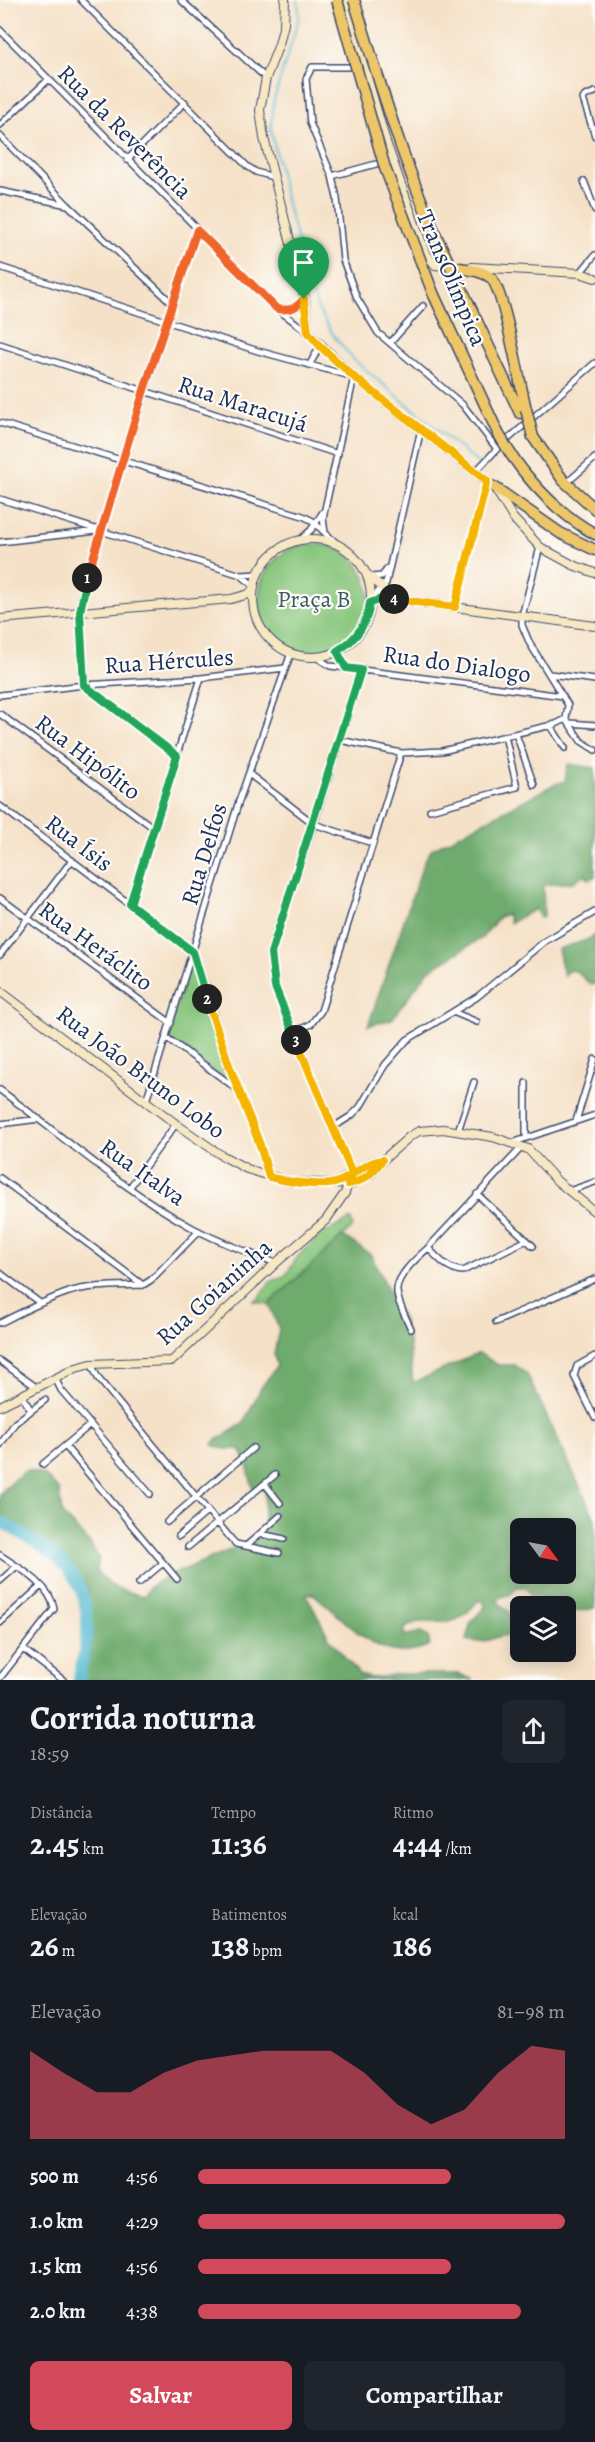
<!DOCTYPE html>
<html lang="pt">
<head>
<meta charset="utf-8">
<style>
  :root { --surface:#171b24; --page:#20242c; --text:#f1f3f6; --muted:#9ea1a6; --accent:#d1495b }
  body { margin:0; font-family:Alegreya,serif; background:var(--page); color:var(--text); height:100vh; display:flex; flex-direction:column; font-size:22px; white-space:nowrap }
  * { box-sizing:border-box; margin:0 }
  p { font-size:20px; color:var(--muted) }
  .icon { flex:none; width:33px; height:33px; fill:none; stroke:currentColor; stroke-width:2; stroke-linecap:round; stroke-linejoin:round }
  .map { position:relative; height:1680px; overflow:hidden }
  .drawer { display:flex; flex-direction:column; background:var(--surface); flex:1 }
  .drawer>* { flex:none }
  .needle { width:39px; rotate:122deg }
  .controls { position:absolute; left:510px; top:1518px; display:grid; gap:12px }
  .controls a { display:grid; place-items:center; width:66px; height:66px; border-radius:9px; background:var(--surface); box-shadow:0 3px 15px #0003; font-size:30px }
  .pin { position:absolute; display:grid; place-items:center; width:51px; height:51px; color:#fff; margin:-62px -26px; border-radius:50% 50% 50% 0; rotate:-45deg; box-shadow:0 0 6px #0007 }
  .pin .icon { rotate:45deg }
  .km { position:absolute; width:30px; height:30px; margin:-15px; border-radius:50%; background:#222; color:#fff; font-size:16px; line-height:30px; text-align:center }
  .round { display:grid; place-items:center; flex:none; width:63px; height:63px; border-radius:9px; background:var(--page) }
  .headline { display:flex; align-items:center; justify-content:space-between; height:102px; padding:0 30px }
  h1 { font-size:33px; font-weight:700; line-height:45px }
  .figures { display:grid; grid-template-columns:repeat(3,1fr); gap:9px; height:102px; padding:6px 30px }
  .figures div { display:grid; align-content:center }
  .figures b { font-size:30px; font-weight:700 }
  .figures small { font-size:16px; font-weight:400 }
  .figures p { font-size:16px }
  .chart { height:168px; padding:12px 30px }
  .chart p { display:flex; justify-content:space-between }
  .chart svg { width:100%; height:108px; margin-top:6px; fill:var(--accent); opacity:.7 }
  .primary-button { display:flex; gap:12px; margin-top:auto; padding:12px 30px }
  .primary-button a { flex:1; height:69px; border-radius:9px; background:var(--accent); color:#fff; font-size:24px; font-weight:700; line-height:69px; text-align:center }
  .primary-button a+a { background:var(--page); color:var(--text) }
  ul { padding:0 30px; list-style:none; font-size:20px }
  li { display:grid; grid-template-columns:96px 72px 1fr; align-items:center; height:45px }
  li i { height:15px; border-radius:8px; background:var(--accent) }
  .map>svg:first-child { display:block }
  .green { fill:#88c67d; stroke:#527a6e; stroke-width:1.5 }
  .forest { fill:#6eab6c; stroke:#446d65; stroke-width:1.5; fill-rule:evenodd }
  .lines { fill:none; stroke-linecap:round; stroke-linejoin:round }
  .stream { stroke:#52b9d0; stroke-width:2 }
  .river { stroke:#52b9d0; stroke-width:12 }
  .street-casing { stroke:#3c4a6e; stroke-width:8 }
  .secondary-casing { stroke:#3c4a6e; stroke-width:10 }
  .highway-casing { stroke:#3c4a6e; stroke-width:13 }
  .street { stroke:#fff; stroke-width:5 }
  .secondary { stroke:#f7e8c3; stroke-width:8 }
  .highway { stroke:#ecc669; stroke-width:10 }
  .highway-bridge-casing { stroke:#3c4a6e; stroke-width:13; stroke-linecap:butt }
  .highway-bridge { stroke:#ecc669; stroke-width:10 }
  .split-1-casing { stroke:#fff; stroke-width:12 }
  .split-2-casing { stroke:#fff; stroke-width:12 }
  .split-3-casing { stroke:#fff; stroke-width:12 }
  .split-4-casing { stroke:#fff; stroke-width:12 }
  .split-5-casing { stroke:#fff; stroke-width:12 }
  .split-1 { stroke:#f0652b; stroke-width:8 }
  .split-2 { stroke:#22a559; stroke-width:8 }
  .split-3 { stroke:#f5b400; stroke-width:8 }
  .split-4 { stroke:#22a559; stroke-width:8 }
  .split-5 { stroke:#f5b400; stroke-width:8 }
  .labels { text-anchor:middle; stroke-width:4.5; stroke-linejoin:round; paint-order:stroke }
  .street-label { font-size:24px; fill:#1b2f5e; stroke:#fdfcf7 }
  .park-label { font-size:24px; fill:#3c5c67; stroke:#fdfcf7 }
</style>
</head>
<body>
<div class="map">
<svg width="595" height="1680" viewBox="0 0 595 1680">
  <rect width="100%" height="100%" fill="#fdfcf7"/>
  <filter id="ink" filterUnits="userSpaceOnUse"><feTurbulence type="fractalNoise" baseFrequency=".0167" numOctaves="2"/><feDisplacementMap in="SourceGraphic" scale="12" xChannelSelector="R" yChannelSelector="G"/><feConvolveMatrix kernelMatrix="1 2 1 2 8 2 1 2 1" color-interpolation-filters="sRGB"/></filter>
  <filter id="wash" filterUnits="userSpaceOnUse"><feTurbulence type="fractalNoise" baseFrequency=".008" numOctaves="4" result="noise"/><feDisplacementMap in="SourceGraphic" scale="24" xChannelSelector="R" yChannelSelector="G"/><feGaussianBlur stdDeviation="1.35" result="paint"/><feColorMatrix in="noise" values="0 0 0 0 0 0 0 0 0 0 0 0 0 0 0 0 0 1.4 0 .05"/><feComposite in="paint" operator="in"/></filter>
  <g filter="url(#wash)">
    <rect width="100%" height="100%" fill="#f5e1c7"/>
    <path class="green" d="M259 599a55 55 0 1 1 110 0a55 55 0 1 1-110 0Z
      M193 952 239 1090 167 1038Z
      M351 1219 353 1227 269 1304 253 1301 259 1298 270 1282 286 1275 299 1255 326 1230 327 1232Z"/>
    <path class="forest" d="M568 764 595 768V877L588 879 585 874 573 882 543 885 544 917 540 918 535 909 510 923 507 914 499 917 482 938 429 970 392 1019 368 1026 424 862 432 849 553 785 565 781Z
      M595 935V984L591 985 576 971 569 970 564 976 558 949C568 945 588 942 595 935Z
      M343 1236 371 1255 387 1287 403 1321 409 1344 413 1383 479 1353 498 1365H514L527 1374 595 1519V1608L573 1612 566 1622V1606H542L540 1597 531 1596 526 1587H517L511 1594 499 1598 498 1602 509 1612 511 1619 520 1623V1637C497 1630 489 1647 466 1640L471 1622 485 1607 484 1602 479 1600C472 1608 463 1618 453 1621 435 1626 418 1615 404 1630L405 1636 419 1632 428 1637 430 1645C382 1671 347 1619 313 1594H306L329 1638 360 1675 372 1678 406 1674H459L473 1680H83L90 1623 88 1588 57 1552 0 1516V1494L13 1480 27 1470 44 1475 59 1490 62 1514 89 1542 99 1558 97 1572C110 1587 125 1593 145 1596L149 1587 166 1577 263 1536 265 1489H253L247 1464 240 1449H225L213 1445 215 1441 243 1424 261 1388 277 1366 274 1355 279 1329 269 1304ZM520 1528H566V1574H520Z"/>
    <g class="lines">
      <path class="stream" d="M298 0 299 18 274 99 271 130 286 201 317 307 333 335 354 360 478 463"/>
      <path class="river" d="M0 1521C46 1549 89 1567 87 1629 87 1646 81 1664 79 1680"/>
    </g>
  </g>
  <g filter="url(#ink)">
    <g class="lines">
      <g class="street-casing">
        <path id="street" d="M81 0 247 166 256 172 273 177
          M181 0 266 78
          M0 30 277 309 308 332
          M356 67H312L306 79 310 123 332 176 337 198 343 260 357 298 378 333 463 405 497 449
          M595 92 585 96 583 99 595 136
          M0 125 48 80
          M0 136 68 205 173 304
          M127 160 185 102
          M332 176 376 164
          M584 181 595 210
          M0 191 68 205
          M0 267 258 351 354 377 323 518 325 533 341 547
          M580 273 595 255
          M279 309 295 308 304 299
          M390 343 423 306
          M0 344 338 454
          M310 364 320 346
          M0 423 303 516 313 521 324 532
          M476 471 497 449 595 363
          M570 480 595 458
          M0 499 241 575 258 574
          M300 540 311 530 323 512
          M0 542 97 531
          M242 576 254 586
          M372 577 382 576 388 568
          M370 601 386 583 421 429
          M455 607 487 481
          M337 651 346 668
          M316 657 330 666 339 667 563 696
          M550 674 595 680
          M0 695 84 685 201 678 285 668
          M0 714 155 829
          M566 719 581 741 595 750
          M570 723 595 725
          M550 725 565 748
          M516 734 534 785
          M340 740 401 753 442 751 556 724 566 719 568 705 530 644 522 625V616L540 547
          M177 756 84 685 80 612 82 596 122 461 197 230
          M249 774 314 824 372 843
          M0 806 193 952 230 1068 260 1145 268 1176
          M430 810 517 787 505 736
          M0 898 171 1023
          M130 904 201 678
          M0 955 72 860
          M453 1012 477 1022
          M294 1033 311 1024 321 1011 401 753
          M167 1038 237 1089
          M0 1090C61 1135 125 1191 191 1227 218 1242 247 1252 276 1263
          M146 1101 239 801 291 653
          M576 1121 595 1059
          M0 1124 39 1119
          M332 1128 351 1116 360 1107 385 1065 407 1040 477 997 545 941 595 912
          M458 1131 474 1082
          M526 1138V1083
          M512 1143 595 1115
          M523 1146 428 1248C439 1259 448 1270 463 1271L527 1240
          M352 1173 275 987 271 953 279 925 314 824 361 670
          M0 1178 143 1285
          M130 1187 176 1124
          M569 1191 595 1182
          M477 1194 533 1246
          M0 1273 40 1303
          M496 1322 595 1279
          M0 1323C22 1312 45 1300 69 1292 92 1285 119 1286 143 1285L151 1280 199 1231
          M411 1329C406 1317 396 1301 397 1289 398 1274 418 1257 428 1248
          M595 1356 577 1366 574 1376 595 1418
          M0 1361 36 1387
          M91 1364 98 1378 232 1540 236 1544 279 1553
          M55 1378 61 1390 150 1494
          M21 1395 31 1410
          M0 1445 15 1423 45 1400
          M65 1446 177 1579
          M43 1464 90 1425
          M265 1484 280 1503
          M167 1522 253 1448
          M261 1534 284 1539
          M179 1536 208 1511
          M246 1546 280 1516
          M188 1547 275 1475
          M0 1555C18 1567 51 1585 54 1609L0 1678
          M0 1581 17 1566
          M139 1583 163 1563
          M0 1623 41 1586
          M23 1649 63 1680"/>
      </g>
      <g class="secondary-casing">
        <path id="secondary" d="M285 0 284 24 279 44 266 78 260 110 264 138 305 299 308 332 354 377 494 487 513 518 540 547 573 565 595 573
          M345 0 386 142 425 252 435 265 454 267
          M472 267 580 273 595 278
          M253 598a59 59 0 1 1 118 0a59 59 0 1 1-118 0Z
          M367 574 394 598
          M370 603 384 598 395 599 595 626
          M0 619 231 599 249 594 253 589
          M0 991 176 1124 221 1155 247 1169 290 1182 353 1184 371 1174 383 1160 409 1137 419 1131 443 1129 493 1137 528 1149 557 1181 595 1212
          M336 1183 372 1162 383 1160
          M0 1406 76 1368 91 1364 172 1361 276 1263 326 1220 345 1193 352 1173"/>
      </g>
      <g class="highway-casing">
        <path id="highway" d="M454 267C465 269 481 270 490 277 504 287 520 387 526 409
          M458 281 520 413
          M433 293 498 433
          M533 437 563 480 595 509
          M510 453C533 487 559 514 595 534
          M494 487 560 533 595 550"/>
      </g>
      <use href="#street" class="street"/>
      <use href="#secondary" class="secondary"/>
      <use href="#highway" class="highway"/>
      <g class="highway-bridge-casing">
        <path id="highway-bridge" d="M337 0 385 168 433 293
          M354 0C384 96 411 191 458 281
          M526 409 533 437
          M498 433 510 453"/>
      </g>
      <use href="#highway-bridge" class="highway-bridge"/>
    </g>
  </g>
  <g class="lines" filter="url(#ink)">
    <g class="split-1-casing">
      <path id="split-1" d="M87 578 144 390 197 230 277 309C289 311 297 308 304 299"/>
    </g>
    <g class="split-2-casing">
      <path id="split-2" d="M87 578 80 612 84 685 177 756 130 904 193 952 207 999"/>
    </g>
    <g class="split-3-casing">
      <path id="split-3" d="M207 999 230 1068 260 1145 269 1177C284 1181 320 1187 335 1183 351 1179 362 1163 382 1160 374 1172 364 1182 348 1184L352 1173 296 1040"/>
    </g>
    <g class="split-4-casing">
      <path id="split-4" d="M296 1040 275 987 271 953 361 670 346 668 337 651C356 640 367 625 370 603L384 598 394 599"/>
    </g>
    <g class="split-5-casing">
      <path id="split-5" d="M304 299 308 332 320 346 354 377 487 481 455 607 394 599"/>
    </g>
    <use href="#split-1" class="split-1"/>
    <use href="#split-2" class="split-2"/>
    <use href="#split-3" class="split-3"/>
    <use href="#split-4" class="split-4"/>
    <use href="#split-5" class="split-5"/>
  </g>
  <g class="labels">
    <g class="street-label">
      <text transform="translate(125 132) rotate(45)" y="8">Rua da Reverência</text>
      <text transform="translate(452 278) rotate(67)" y="8">TransOlímpica</text>
      <text transform="translate(243 404) rotate(18)" y="8">Rua Maracujá</text>
      <text transform="translate(169 661) rotate(-4)" y="8">Rua Hércules</text>
      <text transform="translate(457 664) rotate(8)" y="8">Rua do Dialogo</text>
      <text transform="translate(88 757) rotate(37)" y="8">Rua Hipólito</text>
      <text transform="translate(79 843) rotate(37)" y="8">Rua Ísis</text>
      <text transform="translate(204 854) rotate(-73)" y="8">Rua Delfos</text>
      <text transform="translate(96 946) rotate(36)" y="8">Rua Heráclito</text>
      <text transform="translate(141 1072) rotate(37)" y="8">Rua João Bruno Lobo</text>
      <text transform="translate(143 1172) rotate(35)" y="8">Rua Italva</text>
      <text transform="translate(214 1292) rotate(-42)" y="8">Rua Goianinha</text>
    </g>
    <g class="park-label">
      <text x="314" y="607">Praça B</text>
    </g>
  </g>
</svg>
<div class="controls">
<a><svg class="needle" viewBox="-14 -14 28 28"><path d="M0-13l5 13h-10z" fill="#e53935"/><path d="M0 13l5-13h-10z" fill="#9ea1a6"/></svg></a>
<a><svg class="icon" aria-label="layers" viewBox="0 0 24 24"><path d="M12 4l9 5-9 5-9-5zM3 14l9 5 9-5"/></svg></a>
</div>
<div class="pin" style="left:304px;top:299px;background:#1e9e55"><svg class="icon" aria-label="arrive" viewBox="0 0 24 24"><path d="M6 21V4h12l-3 4 3 4H6"/></svg></div>
<b class="km" style="left:87px;top:578px">1</b>
<b class="km" style="left:207px;top:999px">2</b>
<b class="km" style="left:296px;top:1040px">3</b>
<b class="km" style="left:394px;top:599px">4</b>
</div>
<section class="drawer">
<div class="headline"><div><h1>Corrida noturna</h1><p>18:59</p></div><a class="round"><svg class="icon" aria-label="share" viewBox="0 0 24 24"><path d="M12 15V3M7 8l5-5 5 5M5 13v7h14v-7"/></svg></a></div>
<div class="figures">
<div><p>Distância</p><b>2.45<small> km</small></b></div>
<div><p>Tempo</p><b>11:36</b></div>
<div><p>Ritmo</p><b>4:44<small> /km</small></b></div>
</div>
<div class="figures">
<div><p>Elevação</p><b>26<small> m</small></b></div>
<div><p>Batimentos</p><b>138<small> bpm</small></b></div>
<div><p>kcal</p><b>186</b></div>
</div>
<div class="chart"><p><span>Elevação</span>81–98 m</p>
<svg viewBox="0 0 160 44" preserveAspectRatio="none"><path d="M0 44V8L10 17L20 25L30 25L40 17L50 12L60 10L70 8L80 8L90 8L100 17L110 30L120 38L130 32L140 17L150 6L160 8V44z"/></svg>
</div>
<ul>
<li><b>500 m</b>4:56<i style="width:69%"></i></li>
<li><b>1.0 km</b>4:29<i style="width:100%"></i></li>
<li><b>1.5 km</b>4:56<i style="width:69%"></i></li>
<li><b>2.0 km</b>4:38<i style="width:88%"></i></li>
</ul>
<div class="primary-button"><a>Salvar</a><a>Compartilhar</a></div>
</section>
</body>
</html>
